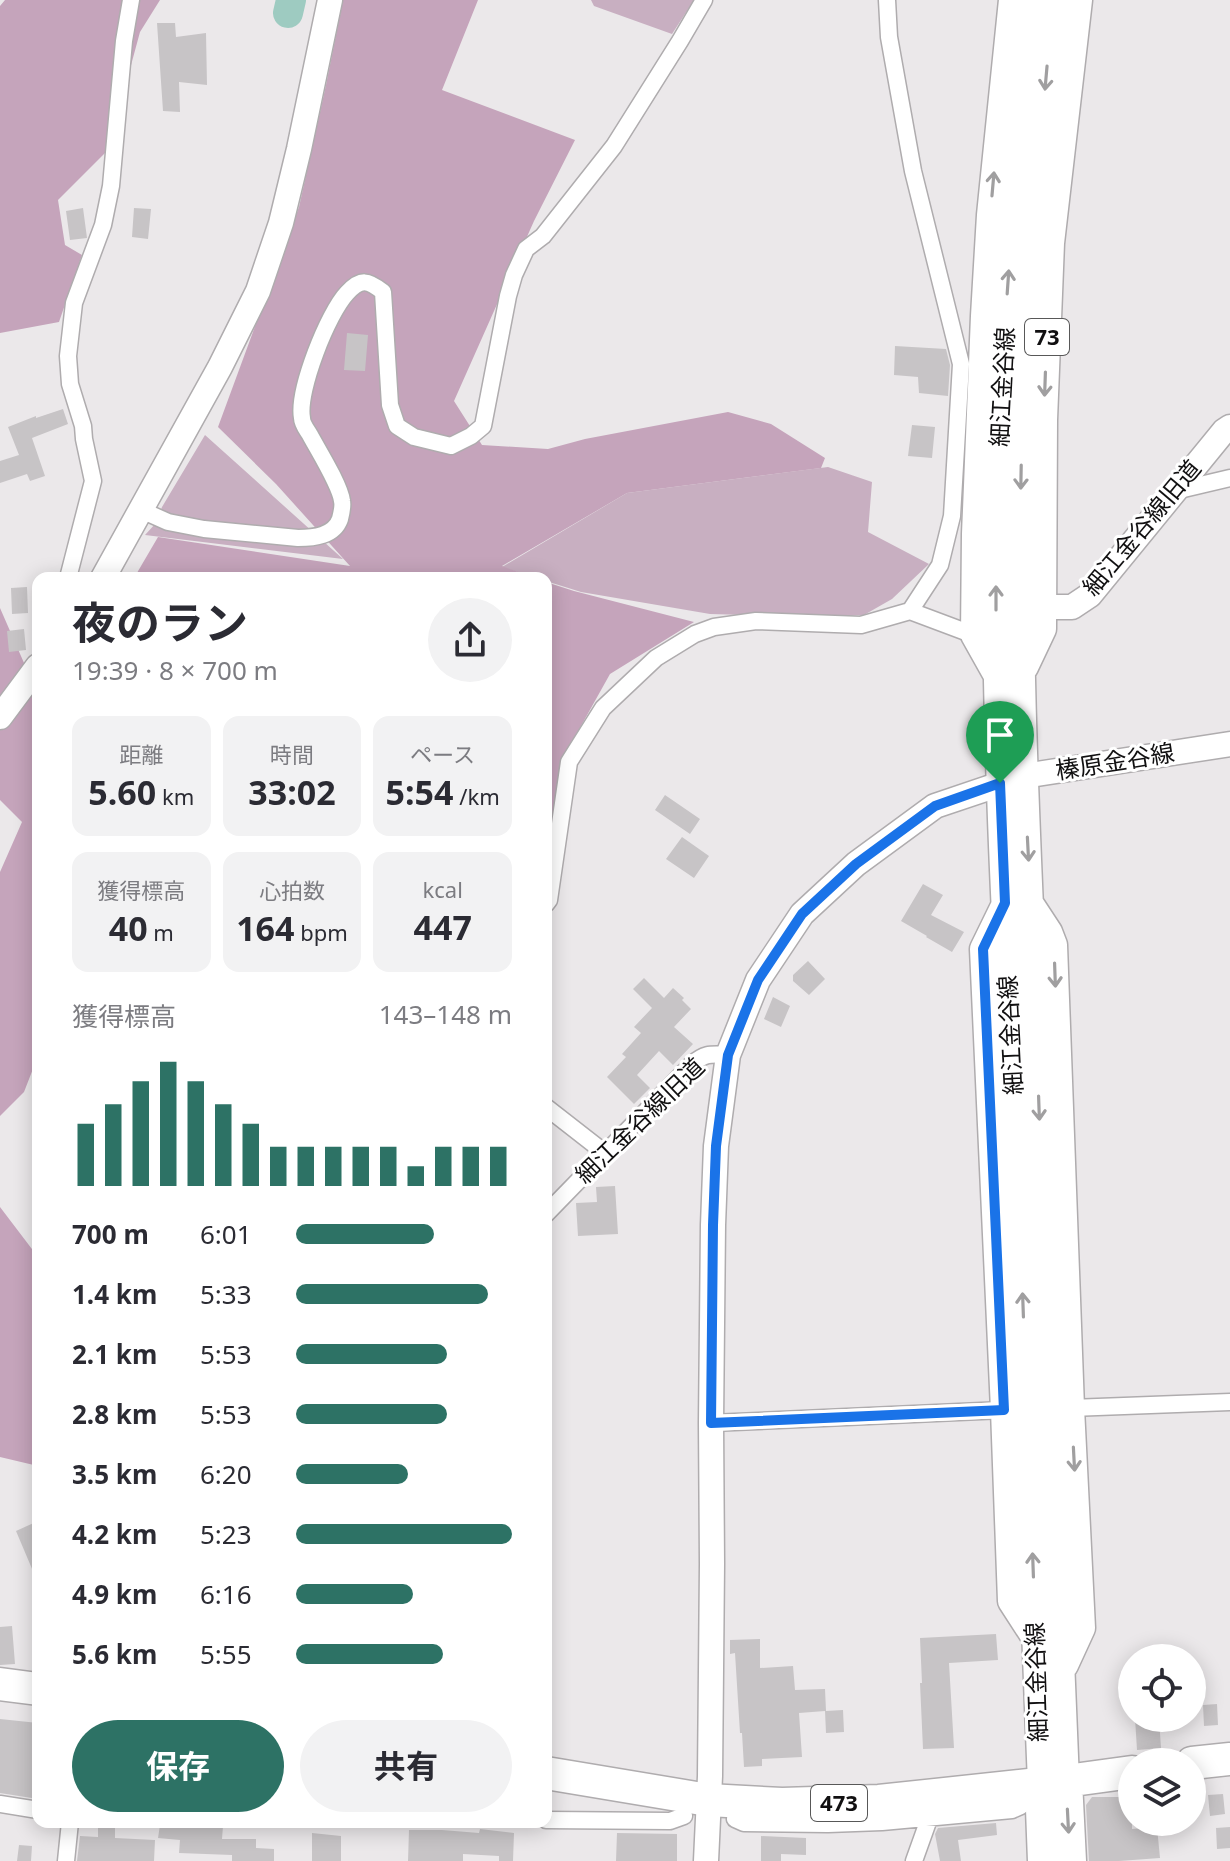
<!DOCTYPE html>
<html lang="ja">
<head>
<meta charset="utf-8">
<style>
  :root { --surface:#fff; --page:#f2f2f3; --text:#2b2b33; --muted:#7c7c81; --accent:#2d7265 }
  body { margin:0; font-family:"Noto Sans","Noto Sans JP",sans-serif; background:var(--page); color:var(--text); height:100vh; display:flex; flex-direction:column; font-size:30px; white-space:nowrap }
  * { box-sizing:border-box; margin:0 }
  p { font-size:26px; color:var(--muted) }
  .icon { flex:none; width:44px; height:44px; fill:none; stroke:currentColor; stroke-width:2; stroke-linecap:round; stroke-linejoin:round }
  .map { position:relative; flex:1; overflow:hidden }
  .drawer { position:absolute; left:32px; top:572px; width:520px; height:1256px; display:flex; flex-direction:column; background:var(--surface); border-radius:16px; box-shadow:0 4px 20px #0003 }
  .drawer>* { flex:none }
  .fabs { position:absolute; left:1118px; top:1644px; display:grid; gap:16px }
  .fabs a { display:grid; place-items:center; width:88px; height:88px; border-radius:50%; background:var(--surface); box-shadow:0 4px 20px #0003; font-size:40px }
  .pin { position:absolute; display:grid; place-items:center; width:68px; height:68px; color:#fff; margin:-82px -34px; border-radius:50% 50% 50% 0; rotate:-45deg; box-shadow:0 0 8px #0007 }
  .pin .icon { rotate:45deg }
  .round { display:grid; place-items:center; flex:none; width:84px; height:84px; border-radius:42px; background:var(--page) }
  .summary { display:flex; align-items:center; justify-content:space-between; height:136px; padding:0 40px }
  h1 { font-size:44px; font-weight:700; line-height:60px }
  .metrics { display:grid; grid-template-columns:repeat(3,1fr); gap:12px; height:136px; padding:8px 40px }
  .metrics div { display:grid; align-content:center; border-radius:16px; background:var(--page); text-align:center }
  .metrics b { font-size:34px; font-weight:700 }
  .metrics small { font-size:22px; font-weight:400 }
  .metrics p { font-size:22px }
  .chart { height:224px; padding:16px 40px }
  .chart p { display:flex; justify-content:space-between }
  .chart svg { width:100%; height:144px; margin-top:8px; stroke:var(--accent); stroke-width:6 }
  .cta { display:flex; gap:16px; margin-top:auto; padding:16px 40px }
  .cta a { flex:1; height:92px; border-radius:48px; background:var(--accent); color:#fff; font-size:32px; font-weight:700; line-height:92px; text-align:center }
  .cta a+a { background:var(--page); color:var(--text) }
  ul { padding:0 40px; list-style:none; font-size:26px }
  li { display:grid; grid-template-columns:128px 96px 1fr; align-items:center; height:60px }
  li i { height:20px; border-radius:10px; background:var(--accent) }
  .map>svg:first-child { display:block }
  .green { fill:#c8afc1 }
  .forest { fill:#c5a4bb }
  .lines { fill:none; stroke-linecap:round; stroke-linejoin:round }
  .river { stroke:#9ecbc1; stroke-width:30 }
  .building { fill:#c7c4c6 }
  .street-casing { stroke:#afacae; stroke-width:19 }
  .secondary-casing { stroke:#afacae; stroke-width:27 }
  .primary-casing { stroke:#afacae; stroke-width:29 }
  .highway-casing { stroke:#afacae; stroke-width:35 }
  .path { stroke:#a7a5a6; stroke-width:3; stroke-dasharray:6 4; stroke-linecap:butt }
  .street { stroke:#fff; stroke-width:16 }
  .secondary { stroke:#fff; stroke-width:24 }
  .primary { stroke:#fff; stroke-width:26 }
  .highway { stroke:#fff; stroke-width:32 }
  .oneway { stroke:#a09fa0 }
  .route-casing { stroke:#fff; stroke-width:16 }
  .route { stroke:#1a73e8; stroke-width:10 }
  .labels { text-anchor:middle; stroke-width:6; stroke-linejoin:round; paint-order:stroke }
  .shield { fill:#fff; stroke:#585858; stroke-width:2 }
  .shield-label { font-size:22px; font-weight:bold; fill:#111011 }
  .street-label { font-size:24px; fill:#111011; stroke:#fff }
</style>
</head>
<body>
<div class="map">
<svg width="1230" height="1861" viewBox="0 0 1230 1861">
  <rect width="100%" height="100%" fill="#ebe8ea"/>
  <path class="green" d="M591 0H694L672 34 594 6Z
    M205 435 343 559 145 535 156 523 162 507Z
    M828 467 872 482 868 532 929 564 892 599 864 615 820 617 710 614 581 592 546 581V578H536L502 567 627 493Z"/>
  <path class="forest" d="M5 0H160L140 32 108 150 58 200 65 245 82 255 59 322 0 333V6Z
    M343 0H478L442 90 575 140 534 221 454 401 482 445 548 449 585 439 728 412 771 424 825 458 821 468 627 493 502 566 535 578H134L158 537 350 566 276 484 218 427 299 207 326 85Z
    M546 582 574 591 694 622 610 674 567 751 546 874Z
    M0 608 38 695V1056L24 1092 0 1116V872L22 822 0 800Z
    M0 1207 38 1257V1466L0 1457Z"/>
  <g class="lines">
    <path class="river" d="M288 13 291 0"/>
  </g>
  <path class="building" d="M157 23H175L176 37 206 33 207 85 179 82 180 112 163 111Z
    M83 208 87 238 70 240 66 211Z
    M134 208 151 209 148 239 132 237Z
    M347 333 368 335 365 371 344 370Z
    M895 346 946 349 950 365 948 396 919 393 918 377 894 375Z
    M63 409 68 424 32 438 45 476 30 481 27 474 0 483V461L19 455 8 427 36 416V418Z
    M912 425 935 427 932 458 908 456Z
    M27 587 28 613 12 614 11 588Z
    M24 629 26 650 9 652 7 631Z
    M665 795 700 819 690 834 655 810Z
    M682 837 709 856 694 878 666 859Z
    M923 884 943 895 931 915 964 932 952 952 926 937 927 936 901 921Z
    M808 961 825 979 809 995 793 981V975Z
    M644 978 664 998 673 988 684 998 682 1000 691 1009 674 1027 693 1044 673 1065 659 1051 637 1075 650 1088 634 1104 607 1077 626 1057 622 1054 641 1033 634 1027 652 1008 633 989Z
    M773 997 790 1006 781 1027 764 1019Z
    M615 1186 618 1234 578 1236 576 1203 597 1202 596 1187Z
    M38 1521V1583L16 1531Z
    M12 1626 15 1664 0 1665V1627Z
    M996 1634 998 1660 949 1663 954 1748 923 1749 920 1683H922L920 1638Z
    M760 1639V1668L793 1666 795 1690 825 1689 826 1711 843 1710 844 1732 826 1733 825 1711 799 1713 802 1757 762 1759V1766L744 1767 742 1733H740L735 1653 730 1654V1640Z
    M1217 1704 1218 1725 1204 1726 1203 1705Z
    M1135 1718H1159L1161 1748 1137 1750Z
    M0 1719 38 1723V1799L0 1793Z
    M1223 1794 1225 1814 1210 1816 1208 1795Z
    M1092 1797H1132V1829L1157 1827 1160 1858 1119 1861H1089L1086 1805Z
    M180 1823 223 1826 222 1839H256V1848L274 1849V1861H232V1855L179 1853 180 1840 158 1838 160 1825 180 1826Z
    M996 1823 997 1835 958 1840 961 1861H940L935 1834 938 1828Z
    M98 1825 115 1826V1838L155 1840 154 1861H77L80 1836 98 1837Z
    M1230 1827V1848L1217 1849 1216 1828Z
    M480 1829 514 1833 513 1861H499V1856L463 1854V1861H408L409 1830H442L479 1833Z
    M312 1833 341 1836V1861H312Z
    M617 1833 677 1834V1861H616Z
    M761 1836 806 1838V1855L781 1854V1861H761Z
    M19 1845 32 1846 31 1861H17Z"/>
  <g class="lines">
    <g class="street-casing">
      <path id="street" d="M887 0 889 37 913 171 961 364 952 516 940 565 910 611
        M1175 491 1230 478
        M141 510 168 522 204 529 298 538C314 538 334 536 340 519 341 515 343 505 342 501 340 485 318 450 310 435 307 430 302 424 302 418 297 391 328 313 347 293 361 278 368 280 383 292L390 405 397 426 414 437 451 446 471 436 483 426 508 296 514 275 526 249 543 236 614 146 680 41 704 0
        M68 578 93 481 84 439 83 426 70 384 68 356 74 303 103 225 111 186 124 41 131 0
        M546 904 549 900 569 762 603 708 656 658 695 634 714 627 756 621 861 625 910 611 974 635
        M546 1107 605 1153
        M546 1214 691 1065C705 1053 710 1054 728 1055
        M1071 1408 1230 1402
        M711 1423 1004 1410
        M0 1804 38 1810
        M735 1819 744 1823 828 1824 882 1822 1012 1810 1021 1806
        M546 1820 670 1821 684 1816
        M66 1861 70 1822
        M914 1861 929 1819"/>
    </g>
    <g class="secondary-casing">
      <path id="secondary" d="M103 578 220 367 258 291 281 223 299 149 330 0
        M1044 607H1072L1090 595 1224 431 1230 427
        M0 717 38 666
        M706 1861 710 1776 712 1564 711 1423 713 1225 716 1146 728 1055 758 980 802 914 856 864 935 806 1024 776 1230 744"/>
    </g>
    <g class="primary-casing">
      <path id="primary" d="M1034 0C1019 122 1010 244 1003 366 999 444 996 522 996 600 997 803 1010 1006 1019 1209 1028 1401 1033 1592 1041 1783
        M1055 0C1038 145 1026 291 1022 438 1016 656 1029 874 1038 1091 1047 1321 1055 1551 1066 1781
        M1025 667 1043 629 1044 420 1051 243 1079 0
        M997 676 974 635 975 534 984 316 990 215 1012 0
        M1030 903 1049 932 1054 945 1071 1408 1082 1628 1065 1665
        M1004 906 983 949 1004 1410 1011 1601 1035 1638"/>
    </g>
    <g class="highway-casing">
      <path id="highway" d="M0 1684 38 1689
        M1192 1763 1230 1759
        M546 1773 708 1800 782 1804 879 1801 1066 1781 1132 1772
        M1066 1781 1070 1861
        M1041 1783 1044 1861"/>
    </g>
    <path class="path" d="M1149 1754 1169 1753"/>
    <use href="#street" class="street"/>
    <use href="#secondary" class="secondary"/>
    <use href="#primary" class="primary"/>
    <use href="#highway" class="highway"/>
  </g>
  <defs><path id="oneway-shaft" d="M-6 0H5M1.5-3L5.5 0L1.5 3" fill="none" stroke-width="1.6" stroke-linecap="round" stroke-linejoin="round" transform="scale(2)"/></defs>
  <g class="oneway">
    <use href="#oneway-shaft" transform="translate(1046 78) rotate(95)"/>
    <use href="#oneway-shaft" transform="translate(993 184) rotate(-85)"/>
    <use href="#oneway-shaft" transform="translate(1008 282) rotate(-86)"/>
    <use href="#oneway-shaft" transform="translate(1045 384) rotate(92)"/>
    <use href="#oneway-shaft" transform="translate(1021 477) rotate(91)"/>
    <use href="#oneway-shaft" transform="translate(996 598) rotate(-90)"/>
    <use href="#oneway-shaft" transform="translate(1028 849) rotate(87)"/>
    <use href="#oneway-shaft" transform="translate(1055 975) rotate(88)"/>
    <use href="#oneway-shaft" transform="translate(1039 1108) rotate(88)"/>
    <use href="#oneway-shaft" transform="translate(1023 1305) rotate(-92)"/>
    <use href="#oneway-shaft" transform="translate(1074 1459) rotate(87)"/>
    <use href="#oneway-shaft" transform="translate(1033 1565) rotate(-92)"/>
    <use href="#oneway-shaft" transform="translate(1068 1821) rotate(87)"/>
  </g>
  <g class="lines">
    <g class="route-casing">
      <path id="route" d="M1000 783 1005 903 983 949 1004 1410 711 1423 713 1225 716 1146 728 1055 758 980 802 914 856 864 935 806Z"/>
    </g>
    <use href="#route" class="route"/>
  </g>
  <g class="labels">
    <g class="shield">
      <rect x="1025" y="319" width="44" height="36" rx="6"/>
      <rect x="811" y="1785" width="56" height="36" rx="6"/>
    </g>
    <g class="shield-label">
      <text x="1047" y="345">73</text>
      <text x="839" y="1811">473</text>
    </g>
    <g class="street-label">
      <text transform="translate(1003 387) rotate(-87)" y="8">細江金谷線</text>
      <text transform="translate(1142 528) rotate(-50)" y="8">細江金谷線旧道</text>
      <text transform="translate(1115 762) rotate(-9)" y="8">榛原金谷線</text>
      <text transform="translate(1011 1035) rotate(-93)" y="8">細江金谷線</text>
      <text transform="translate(640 1121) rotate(-44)" y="8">細江金谷線旧道</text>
      <text transform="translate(1037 1682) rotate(-92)" y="8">細江金谷線</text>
    </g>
  </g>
</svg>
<div class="fabs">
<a><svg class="icon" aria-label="locate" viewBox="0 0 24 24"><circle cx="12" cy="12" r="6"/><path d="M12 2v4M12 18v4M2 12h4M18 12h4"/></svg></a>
<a><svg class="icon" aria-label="layers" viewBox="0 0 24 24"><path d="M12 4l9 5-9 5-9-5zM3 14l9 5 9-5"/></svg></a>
</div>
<div class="pin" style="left:1000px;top:783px;background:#1e9e55"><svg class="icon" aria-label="arrive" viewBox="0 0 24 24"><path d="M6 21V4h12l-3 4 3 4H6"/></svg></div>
<section class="drawer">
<div class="summary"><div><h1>夜のラン</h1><p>19:39 · 8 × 700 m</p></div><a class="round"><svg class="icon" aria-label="share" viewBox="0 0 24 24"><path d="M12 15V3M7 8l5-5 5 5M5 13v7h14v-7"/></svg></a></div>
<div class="metrics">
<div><p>距離</p><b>5.60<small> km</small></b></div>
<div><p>時間</p><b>33:02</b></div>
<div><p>ペース</p><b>5:54<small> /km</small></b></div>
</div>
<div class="metrics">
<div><p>獲得標高</p><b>40<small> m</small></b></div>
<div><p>心拍数</p><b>164<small> bpm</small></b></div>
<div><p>kcal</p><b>447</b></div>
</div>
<div class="chart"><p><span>獲得標高</span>143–148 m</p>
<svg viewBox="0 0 160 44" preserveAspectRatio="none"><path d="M5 44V25M15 44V19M25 44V12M35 44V6M45 44V12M55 44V19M65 44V25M75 44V32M85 44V32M95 44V32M105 44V32M115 44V32M125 44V38M135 44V32M145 44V32M155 44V32"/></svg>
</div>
<ul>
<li><b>700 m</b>6:01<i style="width:64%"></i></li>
<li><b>1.4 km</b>5:33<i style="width:89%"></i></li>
<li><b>2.1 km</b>5:53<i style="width:70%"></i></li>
<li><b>2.8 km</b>5:53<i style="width:70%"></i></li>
<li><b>3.5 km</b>6:20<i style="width:52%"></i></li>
<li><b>4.2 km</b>5:23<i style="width:100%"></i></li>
<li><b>4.9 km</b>6:16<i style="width:54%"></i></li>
<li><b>5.6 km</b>5:55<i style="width:68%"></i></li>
</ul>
<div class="cta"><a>保存</a><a>共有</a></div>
</section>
</div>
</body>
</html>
